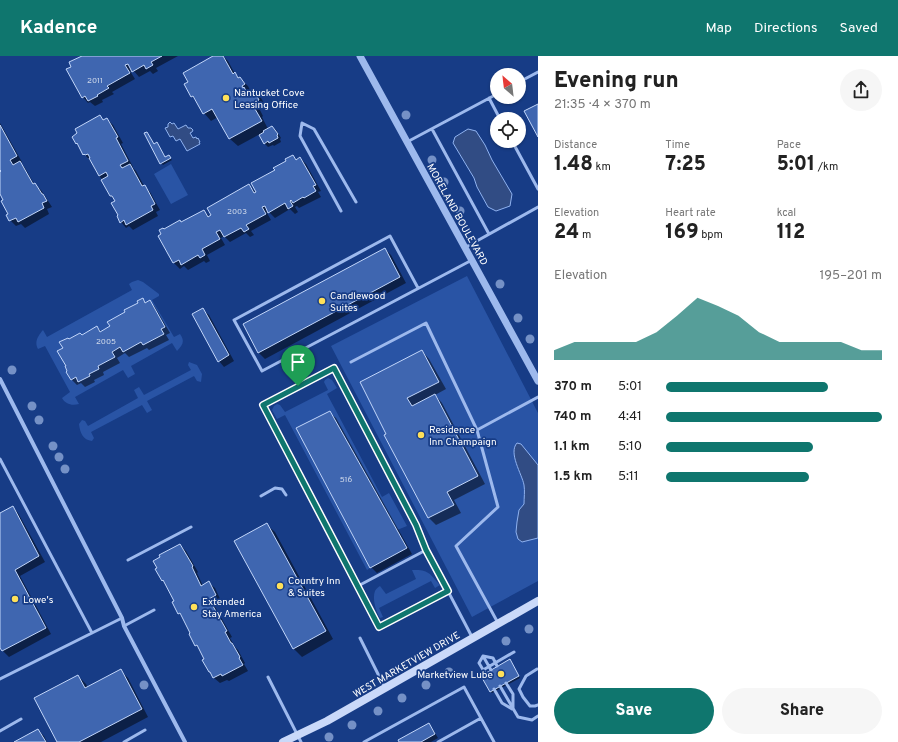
<!DOCTYPE html>
<html lang="en">
<head>
<meta charset="utf-8">
<style>
  :root { --surface:#fff; --page:#f6f6f6; --text:#222; --muted:#767676; --accent:#0f766e }
  body { margin:0; font-family:Overpass,sans-serif; background:var(--page); color:var(--text); height:100vh; display:flex; flex-direction:column; font-size:15px; white-space:nowrap }
  * { box-sizing:border-box; margin:0 }
  p { font-size:13px; color:var(--muted) }
  .icon { flex:none; width:22px; height:22px; fill:none; stroke:currentColor; stroke-width:2; stroke-linecap:round; stroke-linejoin:round }
  .map { position:relative; flex:1; overflow:hidden }
  .details { display:flex; flex-direction:column; background:var(--surface); width:360px }
  .details>* { flex:none }
  .needle { width:26px; rotate:332deg }
  .tools { position:absolute; left:490px; top:12px; display:grid; gap:8px }
  .tools a { display:grid; place-items:center; width:36px; height:36px; border-radius:50%; background:var(--surface); box-shadow:0 1px 3px #0004; font-size:20px }
  .pin { position:absolute; display:grid; place-items:center; width:34px; height:34px; color:#fff; margin:-41px -17px; border-radius:50% 50% 50% 0; rotate:-45deg; box-shadow:0 0 4px #0007 }
  .pin .icon { rotate:45deg }
  .round { display:grid; place-items:center; flex:none; width:42px; height:42px; border-radius:21px; background:var(--page) }
  .head { display:flex; align-items:center; justify-content:space-between; height:68px; padding:0 16px }
  h1 { font-size:22px; font-weight:800; line-height:30px }
  .figures { display:grid; grid-template-columns:repeat(3,1fr); gap:6px; height:68px; padding:4px 16px }
  .figures div { display:grid; align-content:center }
  .figures b { font-size:20px; font-weight:800 }
  .figures small { font-size:11px; font-weight:400 }
  .figures p { font-size:11px }
  .chart { height:112px; padding:8px 16px }
  .chart p { display:flex; justify-content:space-between }
  .chart svg { width:100%; height:72px; margin-top:4px; fill:var(--accent); opacity:.7 }
  .primary-button { display:flex; gap:8px; margin-top:auto; padding:8px 16px }
  .primary-button a { flex:1; height:46px; border-radius:24px; background:var(--accent); color:#fff; font-size:16px; font-weight:800; line-height:46px; text-align:center }
  .primary-button a+a { background:var(--page); color:var(--text) }
  ul { padding:0 16px; list-style:none; font-size:13px }
  li { display:grid; grid-template-columns:64px 48px 1fr; align-items:center; height:30px }
  li i { height:10px; border-radius:5px; background:var(--accent) }
  header { display:flex; align-items:center; gap:24px; box-sizing:border-box; height:56px; padding:0 20px; background:var(--accent); color:#fff }
  header strong { font-size:19px }
  nav { display:flex; gap:22px; margin-inline-start:auto; font-size:14px }
  main { display:flex; flex:1; min-height:0 }
  .map>svg:first-child { display:block }
  .green { fill:#2954a5 }
  .water { fill:#314c84; stroke:#8fb2f0 }
  .shadow { fill:#0007 }
  .building { fill:#3f66b0; stroke:#c2d6fa }
  .lines { fill:none; stroke-linecap:round; stroke-linejoin:round }
  .service { stroke:#9db9ed; stroke-width:3 }
  .minor { stroke:#9db9ed; stroke-width:4 }
  .tertiary { stroke:#9db9ed; stroke-width:7 }
  .secondary { stroke:#cad9f9; stroke-width:8 }
  .tree { fill:#7591c6 }
  .route-casing { stroke:#fff; stroke-width:8 }
  .route { stroke:#0f766e; stroke-width:5 }
  .poi-dot { fill:#ffe059; stroke:#173c86; stroke-width:1.5 }
  .labels { text-anchor:middle; stroke-width:3.5; stroke-linejoin:round; paint-order:stroke }
  .number-label { font-size:8px; fill:#cfd9eb }
  .poi-label { font-size:10px; fill:#fff; stroke:#173c86; text-anchor:start }
  .street-label { font-size:10px; fill:#fff; stroke:#173c86 }
</style>
</head>
<body>
<header>
<strong>Kadence</strong>
<nav><a>Map</a><a>Directions</a><a>Saved</a></nav>
</header>
<main>
<div class="map">
<svg width="538" height="686" viewBox="0 0 538 686">
  <rect width="100%" height="100%" fill="#173c86"/>
  <path class="green" d="M171 108 188 139 171 148 154 118Z
    M467 220 538 357V525L472 561 331 290Z
    M138 224 143 226 159 238V240L152 244 174 281 180 278C185 285 183 289 177 295L172 287 131 310 135 318 128 322 123 314 75 341 79 348C72 350 65 348 62 342L70 336 45 290 38 293C34 286 38 280 43 274L47 281 132 234 129 228 132 226Z
    M189 306 197 309 202 318 201 326 197 325 194 320 147 345 152 354 147 357 142 349 91 376 94 382 92 385C83 384 80 377 79 368L82 364 85 365 88 370 138 342 134 334 139 331 144 339 191 314 188 309Z
    M328 322 332 324 337 332 327 338 382 441 389 437 407 470 397 474 330 356 296 372 370 512 367 514 285 359 277 363 272 354 274 350 277 348 280 349 285 356 328 334 324 326 325 324Z
    M412 514C429 513 430 518 440 529L435 532 431 525 379 552 383 561 380 562C376 555 372 543 375 535 376 533 378 531 380 530L386 538 416 523Z"/>
  <path class="water" d="M170 66 172 68 174 67 178 73 186 69 188 72H191L193 74 192 76 190 77 193 82 196 81 197 83 198 82 200 86H199L200 88 187 95 180 83 176 85 173 80 170 81 165 72 168 71V68Z
    M468 73 476 75 485 89 492 104 512 138 510 150 496 155 488 151 477 131 474 122 453 87 455 81Z
    M517 387 521 388 538 409V482L522 486 518 483 516 476 517 466 519 454 524 448C524 442 525 435 524 429 522 418 508 397 517 387Z"/>
  <path class="shadow" d="M84 0H178L156 12 158 15 153 18 150 15 139 21 133 14 130 15 135 23 112 36 114 38 102 44 103 46 95 50 90 46 88 47 83 41 73 11Z
    M215 0H223L228 5 235 18 248 30 251 36 253 35 261 42 266 51 260 54 263 60 262 61 268 73 272 71 276 74 281 82 280 83 281 86 274 90 273 89 268 91 264 87 260 78 238 90 230 83 218 61 211 65 204 57 197 46 192 40 190 26Z
    M100 60 104 65 107 63 113 69 123 87 121 88 133 111H132L136 115 144 130 150 136 160 154 156 156 158 160 133 174 129 170 126 172 121 166 116 145 111 140 103 124 99 120 90 103V104L84 98 73 81Z
    M0 67 22 106 21 107 25 112 34 128 41 134 52 151 47 153 49 158 25 172 21 168 16 170 10 164 7 159 9 158 5 144 0 135Z
    M147 77 154 89 165 102H170L172 104 163 109 161 107Z
    M293 100 297 104 300 102 306 108 321 135 318 136 321 141 299 152 297 150 295 151 298 156 295 158 290 153 275 162 269 156 267 157 271 164 251 175 254 179 250 181 246 177 230 186 224 180 221 182 225 189 207 199 210 205 206 207 204 205 188 214 184 210 180 213 174 207 159 180 162 179 164 174 182 167 204 155 210 161 249 129 257 138 276 115Z
    M385 193 391 199 406 227 265 303 259 297 244 269Z
    M143 243 146 247 150 245 155 251 170 277 166 279 169 284 149 294 147 292 129 301 125 297 117 302 120 307 103 316 104 319 94 324 95 326 85 331 81 327 77 329 71 323 67 310 64 293 69 284 82 280 97 271 102 276 111 271 127 256 139 247Z
    M203 254 209 259 234 305 224 311 219 305Z
    M422 295 429 303 446 333 435 339 442 347 485 428 454 444 461 457 436 469 428 461 385 379Z
    M330 357 336 362 412 498 377 517 371 511Z
    M13 451 18 457 45 506 20 520 51 578 9 601 3 595 0 590V458Z
    M267 469 275 476 333 583 302 601 294 593 236 486Z
    M180 489 186 495 198 516 197 517 203 530 209 527 215 532 221 545 214 549 232 581 230 582 235 591 238 594 245 607 244 608 248 615 229 625 227 624 220 627 214 622 199 592 196 589 183 561 179 557 175 545 166 528 163 524Z
    M511 606 520 622 492 637 490 635Z
    M121 615 128 622 148 661 101 686H59L78 620 86 628 88 632Z
    M428 669 432 672 438 682 431 686H400Z
    M38 674 44 680 47 686H16Z"/>
  <path class="building" d="M82 0H162L151 6 153 9 146 13 144 9 132 16 128 8 125 9 130 17 107 30 109 32 97 39 98 40 88 45 85 40 82 42 66 13 71 11 69 6Z
    M213 0H223L233 18 235 16 238 22 240 21 245 28 242 30 243 32 244 31 247 37 253 33 259 44 253 47 256 52 255 53 262 65 229 83 212 53 203 58 193 40 191 41 184 28 188 26 183 17Z
    M538 48V81L524 55Z
    M100 59 103 64 107 62 118 81 116 82 128 105 120 109 122 112 130 108 142 130 145 129 155 148 151 150 153 154 126 169 124 164 120 167 117 160 118 159 111 147 115 145 112 140H110L101 124 108 120 106 116 99 120 89 102H90L88 98 85 99 84 98 83 99 77 87 76 88 72 81 77 77 75 73Z
    M0 69 17 100 10 104 13 109 20 105 33 128 35 127 42 138H43L47 145 42 147 44 152 18 166 16 162 9 165 6 159 8 158 1 145 3 144 0 138V116L1 115 0 114Z
    M272 70 278 78 277 79 278 82 269 87 268 85 264 88 259 79 264 76 263 75Z
    M147 76 154 88 157 86 165 101 169 99 171 102 160 108 144 77Z
    M293 99 296 104 300 101 316 129 313 130 316 135 304 142 303 141 293 147 291 144 290 145 293 150 288 153 285 147 268 157 265 150 262 151 266 158 246 169 249 173 244 176 241 172 224 181 220 174 216 176 220 183 202 193 205 199 200 202 198 199 181 209 179 204 173 207 158 180 161 178 159 174 163 172 164 173 180 164 181 166 204 154 208 161 211 159 207 152 249 128 254 137 256 136 251 127 275 114 273 112 286 105 285 103Z
    M385 192 400 221 258 297 243 268Z
    M143 242 145 247 150 244 165 271 161 273 164 278 143 289 141 286 123 296 120 291 112 296 115 301 98 310 99 313 89 318 90 320 78 326 76 321 71 324 66 316 67 315 65 310H66L57 295 63 292 59 286 68 282 69 283 80 277 82 279 97 270 100 276 110 270 107 266 125 256 124 254 138 247 137 245Z
    M203 252 229 299 218 306 192 258Z
    M422 294 439 326 407 342 412 350 435 338 478 420 447 436 454 449 428 462 384 379 386 378 360 326Z
    M330 355 407 492 370 512 296 372Z
    M13 450 39 500 15 514 46 572 2 595 0 592V457Z
    M267 467 326 575 293 593 234 485Z
    M180 488 193 510 192 511 201 530 209 525 216 539 209 543 227 575 225 576 231 587H232L240 601 239 602 243 609 222 620 221 618 213 622 210 616H209L202 604 204 603 197 589 195 590 189 578 190 577 180 557 178 558 172 546 174 545 163 524 162 525 155 513 157 512 153 505 160 501 159 499Z
    M510 603 519 620 490 636 481 620Z
    M121 613 142 653 79 686H57L34 642 78 619 85 632Z
    M429 667 435 678 421 686H399L398 684Z
    M38 673 46 686H14Z"/>
  <g class="lines">
    <path class="service" d="M519 26 538 16
      M489 42 500 63
      M432 73 489 178
      M512 85 538 133
      M407 86 497 38
      M341 155 300 80 302 67 314 73 356 146
      M466 191 538 151
      M418 232 390 180 234 264 262 315 472 204
      M351 306 426 267 477 374 538 341
      M477 374 498 451 456 490 498 567
      M0 403 92 577
      M261 440 275 432 282 433 286 439
      M128 504 191 471
      M358 530 426 494
      M448 535 379 571 263 349 334 312 416 469C432 507 453 544 472 581
      M124 570 154 554
      M360 582 385 632
      M483 600 493 602 497 610
      M483 600 479 607 485 617
      M483 600 491 614
      M537 613 526 620 519 633 523 641 530 650H535L538 649
      M483 614 514 596
      M268 621 301 686
      M0 623 122 562
      M506 627 513 638V652
      M500 630 518 661 532 664 538 660
      M494 633 502 647 512 653
      M0 675 21 663
      M124 686 145 674
      M364 686 464 631 494 686
      M438 686 481 662"/>
    <path class="minor" d="M0 323 122 562 124 570 185 686"/>
    <path class="tertiary" d="M360 0 538 325"/>
    <path class="secondary" d="M283 686 327 665 538 545"/>
  </g>
  <g class="tree">
    <circle cx="406" cy="59" r="4.5"/>
    <circle cx="432" cy="104" r="4.5"/>
    <circle cx="444" cy="126" r="4.5"/>
    <circle cx="460" cy="155" r="4.5"/>
    <circle cx="500" cy="228" r="4.5"/>
    <circle cx="518" cy="262" r="4.5"/>
    <circle cx="530" cy="283" r="4.5"/>
    <circle cx="12" cy="314" r="4.5"/>
    <circle cx="32" cy="350" r="4.5"/>
    <circle cx="39" cy="364" r="4.5"/>
    <circle cx="53" cy="390" r="4.5"/>
    <circle cx="59" cy="401" r="4.5"/>
    <circle cx="65" cy="413" r="4.5"/>
    <circle cx="529" cy="573" r="4.5"/>
    <circle cx="506" cy="585" r="4.5"/>
    <circle cx="449" cy="616" r="4.5"/>
    <circle cx="144" cy="629" r="4.5"/>
    <circle cx="426" cy="629" r="4.5"/>
    <circle cx="402" cy="642" r="4.5"/>
    <circle cx="378" cy="655" r="4.5"/>
    <circle cx="352" cy="669" r="4.5"/>
    <circle cx="329" cy="681" r="4.5"/>
  </g>
  <g class="lines">
    <g class="route-casing">
      <path id="route" d="M334 312 416 469 426 494 448 535 379 571 263 349Z"/>
    </g>
    <use href="#route" class="route"/>
  </g>
  <g class="poi-dot">
    <circle cx="226" cy="42" r="4"/>
    <circle cx="322" cy="245" r="4"/>
    <circle cx="421" cy="379" r="4"/>
    <circle cx="280" cy="530" r="4"/>
    <circle cx="15" cy="543" r="4"/>
    <circle cx="194" cy="551" r="4"/>
    <circle cx="501" cy="618" r="4"/>
  </g>
  <g class="labels">
    <g class="number-label">
      <text x="95" y="27">2011</text>
      <text x="237" y="158">2003</text>
      <text x="106" y="288">2005</text>
      <text x="346" y="426">516</text>
    </g>
    <g class="poi-label">
      <text x="234" y="40">Nantucket Cove<tspan x="234" dy="12">Leasing Office</tspan></text>
      <text x="330" y="243">Candlewood<tspan x="330" dy="12">Suites</tspan></text>
      <text x="429" y="377">Residence<tspan x="429" dy="12">Inn Champaign</tspan></text>
      <text x="288" y="528">Country Inn<tspan x="288" dy="12">&amp; Suites</tspan></text>
      <text x="23" y="547">Lowe's</text>
      <text x="202" y="549">Extended<tspan x="202" dy="12">Stay America</tspan></text>
      <text x="493" y="622" text-anchor="end">Marketview Lube</text>
    </g>
    <g class="street-label">
      <text transform="translate(458 158) rotate(61)" y="4">MORELAND BOULEVARD</text>
      <text transform="translate(406 608) rotate(-30)" y="4">WEST MARKETVIEW DRIVE</text>
    </g>
  </g>
</svg>
<div class="tools">
<a><svg class="needle" viewBox="-14 -14 28 28"><path d="M0-13l5 13h-10z" fill="#e53935"/><path d="M0 13l5-13h-10z" fill="#767676"/></svg></a>
<a><svg class="icon" aria-label="locate" viewBox="0 0 24 24"><circle cx="12" cy="12" r="6"/><path d="M12 2v4M12 18v4M2 12h4M18 12h4"/></svg></a>
</div>
<div class="pin" style="left:298px;top:330px;background:#1e9e55"><svg class="icon" aria-label="arrive" viewBox="0 0 24 24"><path d="M6 21V4h12l-3 4 3 4H6"/></svg></div>
</div>
<section class="details">
<div class="head"><div><h1>Evening run</h1><p>21:35 · 4 × 370 m</p></div><a class="round"><svg class="icon" aria-label="share" viewBox="0 0 24 24"><path d="M12 15V3M7 8l5-5 5 5M5 13v7h14v-7"/></svg></a></div>
<div class="figures">
<div><p>Distance</p><b>1.48<small> km</small></b></div>
<div><p>Time</p><b>7:25</b></div>
<div><p>Pace</p><b>5:01<small> /km</small></b></div>
</div>
<div class="figures">
<div><p>Elevation</p><b>24<small> m</small></b></div>
<div><p>Heart rate</p><b>169<small> bpm</small></b></div>
<div><p>kcal</p><b>112</b></div>
</div>
<div class="chart"><p><span>Elevation</span>195–201 m</p>
<svg viewBox="0 0 160 44" preserveAspectRatio="none"><path d="M0 44V38L10 33L20 33L30 33L40 33L50 27L60 17L70 6L80 11L90 17L100 27L110 33L120 33L130 33L140 33L150 38L160 38V44z"/></svg>
</div>
<ul>
<li><b>370 m</b>5:01<i style="width:75%"></i></li>
<li><b>740 m</b>4:41<i style="width:100%"></i></li>
<li><b>1.1 km</b>5:10<i style="width:68%"></i></li>
<li><b>1.5 km</b>5:11<i style="width:66%"></i></li>
</ul>
<div class="primary-button"><a>Save</a><a>Share</a></div>
</section>
</main>
</body>
</html>
